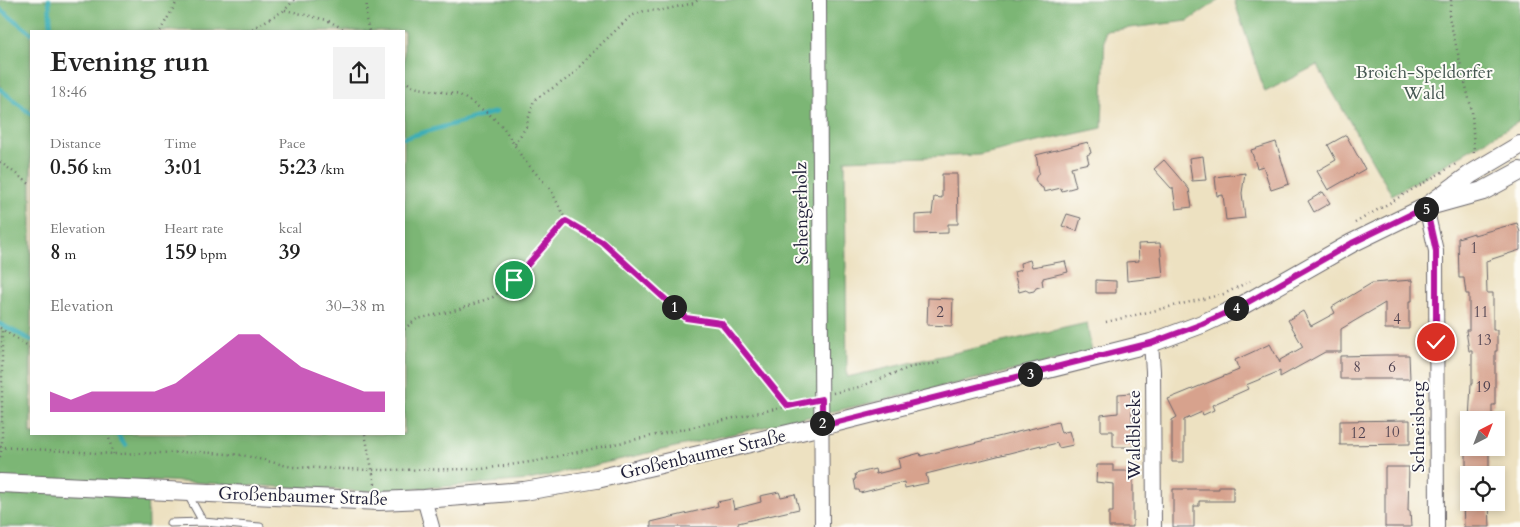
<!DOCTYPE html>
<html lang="en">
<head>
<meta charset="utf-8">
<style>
  :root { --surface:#fff; --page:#f2f2f2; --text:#222; --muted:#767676; --accent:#b5179e }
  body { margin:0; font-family:Cardo,serif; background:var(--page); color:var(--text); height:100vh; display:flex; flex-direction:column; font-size:19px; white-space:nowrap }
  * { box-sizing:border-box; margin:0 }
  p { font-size:16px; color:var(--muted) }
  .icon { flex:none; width:28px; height:28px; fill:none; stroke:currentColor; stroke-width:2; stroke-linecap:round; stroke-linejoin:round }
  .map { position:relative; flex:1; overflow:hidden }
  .sheet { position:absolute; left:30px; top:30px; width:375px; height:405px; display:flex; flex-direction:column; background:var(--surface); border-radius:0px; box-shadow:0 2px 8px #0003 }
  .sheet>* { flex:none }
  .needle { width:32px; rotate:42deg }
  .fabs { position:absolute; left:1460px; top:411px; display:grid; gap:10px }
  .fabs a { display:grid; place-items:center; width:45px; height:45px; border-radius:0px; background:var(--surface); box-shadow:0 2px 8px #0003; font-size:25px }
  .pin { position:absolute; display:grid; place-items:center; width:42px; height:42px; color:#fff; margin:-21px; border:2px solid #fff; border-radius:50%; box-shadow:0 1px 5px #0007 }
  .km { position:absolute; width:25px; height:25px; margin:-12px; border-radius:50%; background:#222; color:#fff; font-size:14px; line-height:25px; text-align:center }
  .round { display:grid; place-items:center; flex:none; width:52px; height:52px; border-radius:0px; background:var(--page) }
  .headline { display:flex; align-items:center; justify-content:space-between; height:85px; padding:0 20px }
  h1 { font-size:28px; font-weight:700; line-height:38px }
  .figures { display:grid; grid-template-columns:repeat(3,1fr); gap:8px; height:85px; padding:5px 20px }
  .figures div { display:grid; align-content:center }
  .figures b { font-size:21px; font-weight:700 }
  .figures small { font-size:14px; font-weight:400 }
  .figures p { font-size:14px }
  .chart { height:140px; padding:10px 20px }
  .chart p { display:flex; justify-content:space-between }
  .chart svg { width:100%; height:90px; margin-top:5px; fill:var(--accent); opacity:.7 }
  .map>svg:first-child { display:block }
  .forest { fill:#7cb674; stroke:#4f6c58; fill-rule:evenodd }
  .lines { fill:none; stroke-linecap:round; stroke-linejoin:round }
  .stream { stroke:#3daeb6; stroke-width:4.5 }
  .building { fill:#d7a28d }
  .service-casing { stroke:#69656a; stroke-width:9 }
  .minor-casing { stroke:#69656a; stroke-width:16 }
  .tertiary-casing { stroke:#69656a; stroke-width:20 }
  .path { stroke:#69656a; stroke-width:2.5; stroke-dasharray:1 4; stroke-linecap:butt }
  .service { stroke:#fff; stroke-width:7 }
  .minor { stroke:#fff; stroke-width:14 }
  .tertiary { stroke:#fff; stroke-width:18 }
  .route-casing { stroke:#fff; stroke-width:10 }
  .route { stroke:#b5179e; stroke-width:6 }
  .labels { text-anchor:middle; stroke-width:4; stroke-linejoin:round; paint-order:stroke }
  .number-label { font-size:15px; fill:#4f4250 }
  .park-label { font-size:18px; fill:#465852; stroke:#fdfcf7 }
  .street-label { font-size:18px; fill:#22223b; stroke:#fdfcf7 }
</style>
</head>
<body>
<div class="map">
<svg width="1520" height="527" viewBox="0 0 1520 527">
  <rect width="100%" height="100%" fill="#fdfcf7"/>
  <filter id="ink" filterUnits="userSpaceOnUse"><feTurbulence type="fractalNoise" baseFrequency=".02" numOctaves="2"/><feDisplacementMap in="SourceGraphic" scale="10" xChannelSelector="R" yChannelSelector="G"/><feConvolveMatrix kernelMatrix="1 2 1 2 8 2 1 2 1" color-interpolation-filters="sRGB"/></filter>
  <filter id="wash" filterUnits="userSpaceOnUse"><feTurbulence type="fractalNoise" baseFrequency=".0096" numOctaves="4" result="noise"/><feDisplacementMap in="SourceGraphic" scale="20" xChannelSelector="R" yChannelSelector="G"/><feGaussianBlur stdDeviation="1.12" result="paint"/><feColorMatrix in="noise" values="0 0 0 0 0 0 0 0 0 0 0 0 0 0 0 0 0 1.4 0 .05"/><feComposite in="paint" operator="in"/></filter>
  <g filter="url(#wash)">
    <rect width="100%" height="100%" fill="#ede1c1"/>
    <path class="forest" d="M0 0H1219L1188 21 1105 31 1102 128 979 155 845 160 847 377 1087 323 1092 353 529 480 376 492 147 480 148 527H0ZM31 31H404V434H31Z
      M1234 0H1520V121L1392 195 1317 65 1265 92Z"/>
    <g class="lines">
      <path class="stream" d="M49 0 51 31
        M0 9 31 33
        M0 89 31 114
        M404 138 496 112
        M0 324 31 340
        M117 434 125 445"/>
    </g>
    <g id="blocks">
      <path class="building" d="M1346 135 1365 169 1328 190 1317 171 1336 160 1328 145Z
        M1088 142 1091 153 1087 155 1089 163 1071 167 1076 187 1062 191 1061 188 1044 192 1043 188 1038 185 1035 179 1039 172 1036 155Z
        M1276 142 1289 184 1271 190 1263 166 1257 168 1251 150Z
        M1203 156 1206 180 1192 181 1189 158Z
        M1164 160 1189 189 1192 207 1176 209 1173 188H1171L1154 169Z
        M1245 173 1242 193 1245 218 1226 220 1223 195 1217 196 1215 177Z
        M942 174H957L958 224H948V233L915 234V215L932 214 934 197 942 198Z
        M1323 192 1330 203 1314 212 1308 201Z
        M1067 214 1081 218 1077 231 1062 226Z
        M1517 223 1520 232V250L1486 261 1487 293H1493V330H1497V351H1495V405H1492V420H1469L1471 384H1472V351H1469L1466 330H1469V294H1466L1464 278H1459L1458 238 1474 233V235Z
        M1160 243 1163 277 1127 281 1126 262 1139 261 1138 244Z
        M1030 260 1032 267 1065 261 1068 272 1043 278V280H1042L1043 286 1036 288 1034 291 1029 292 1026 290 1019 292 1014 272 1021 270 1020 263Z
        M1096 280 1116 281V293H1096Z
        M1412 280V301H1409V329H1385V303L1341 329V352H1325L1280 377V371L1246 385 1248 389 1212 405 1214 410 1203 415 1202 412 1184 420V462H1172V420L1177 417 1168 399 1239 370 1235 360 1270 344 1280 363V360L1303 347 1288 320 1303 311 1311 326 1335 313 1332 307 1372 283Z
        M928 298 953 299 952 326 927 325Z
        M1385 355H1409L1410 379H1340V356Z
        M1131 393 1133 447H1113V431H1101V415L1118 413V394Z
        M1410 420V444L1340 445V421Z
        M1058 422 1061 433 1069 431 1073 445 1059 448 1057 443 1041 447V445L926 474 928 483 905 488 904 482 860 493 859 490H856L854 479H856L855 474 875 469 876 474 900 468 898 459 920 453 921 456Z
        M1466 448H1489V475H1466Z
        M1097 465H1113V471H1133V527H1109V512H1113V484L1096 482Z
        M1385 467H1409L1408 511H1410L1411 527H1385Z
        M1219 486H1233V501H1199V506H1194V527H1173V489H1219Z
        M779 492 781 497 795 494 799 509 738 523V527H651V522L718 506 717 502 732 499 734 509 761 502 760 496Z
        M1463 502H1489L1490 527H1464Z"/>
    </g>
  </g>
  <g filter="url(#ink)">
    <use href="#blocks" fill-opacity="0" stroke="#69656a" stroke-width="1"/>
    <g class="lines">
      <g class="service-casing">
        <path id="service" d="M187 493 203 522
          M170 523 203 522 260 527"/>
      </g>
      <g class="minor-casing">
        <path id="minor" d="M819 0 822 527
          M1426 207 1436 251 1437 527
          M1151 343 1153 371 1154 527
          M424 499 432 527"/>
      </g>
      <g class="tertiary-casing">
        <path id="tertiary" d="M1436 204 1483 191 1520 171
          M0 483 379 501 424 499 524 491 597 479 822 426 1151 343 1202 324 1243 305 1352 243 1426 207 1471 174 1520 145"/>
      </g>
      <path class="path" d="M367 0 366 19 369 31
        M1451 0 1449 17 1472 111 1474 153
        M285 10 327 20 347 31
        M160 31 178 0
        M248 31 285 10 294 0
        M404 80 413 87 460 95 489 114 503 127 524 160 551 190 566 221
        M515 144 526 127 534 100 570 77 596 49 631 16 644 11 663 10 694 3 698 0
        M0 162 31 185
        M1355 223 1456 164
        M1106 322 1224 294 1250 281
        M0 328 31 348
        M404 329 417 319 457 310 493 297 514 280 566 221 602 242 686 318 721 323 788 406
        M833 393 859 387 911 367 941 363
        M108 434 113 454
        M365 434 375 484
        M0 447 113 454 198 452 242 455 292 467 372 470 482 469 537 461 807 402
        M0 457 2 447V329"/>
      <use href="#service" class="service"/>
      <use href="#minor" class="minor"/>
      <use href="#tertiary" class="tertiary"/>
    </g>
  </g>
  <g class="lines" filter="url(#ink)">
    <g class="route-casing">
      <path id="route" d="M514 280 566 221 602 242 686 318 721 323 788 406 822 399V426L1151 343 1202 324 1243 305 1352 243 1426 207 1436 251V342"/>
    </g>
    <use href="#route" class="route"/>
  </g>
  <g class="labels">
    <g class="number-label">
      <text x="1474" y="253">1</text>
      <text x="940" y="317">2</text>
      <text x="1481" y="317">11</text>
      <text x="1397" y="324">4</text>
      <text x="1484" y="345">13</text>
      <text x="1357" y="372">8</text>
      <text x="1392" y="372">6</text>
      <text x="1483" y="392">19</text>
      <text x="1392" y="437">10</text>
      <text x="1358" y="438">12</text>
    </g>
    <g class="park-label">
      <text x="1424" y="78">Broich-Speldorfer<tspan x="1424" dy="21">Wald</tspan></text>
    </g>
    <g class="street-label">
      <text transform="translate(801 213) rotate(-91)" y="6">Schengerholz</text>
      <text transform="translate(1418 427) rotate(-90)" y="6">Schneisberg</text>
      <text transform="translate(1134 435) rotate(-90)" y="6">Waldbleeke</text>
      <text transform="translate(703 454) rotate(-13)" y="6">Großenbaumer Straße</text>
      <text transform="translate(303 496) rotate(2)" y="6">Großenbaumer Straße</text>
    </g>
  </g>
</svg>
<div class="fabs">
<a><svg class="needle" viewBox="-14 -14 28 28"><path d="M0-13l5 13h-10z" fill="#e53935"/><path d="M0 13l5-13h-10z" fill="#767676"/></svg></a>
<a><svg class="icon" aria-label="locate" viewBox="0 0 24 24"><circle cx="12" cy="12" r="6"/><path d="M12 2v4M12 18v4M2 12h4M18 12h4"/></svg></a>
</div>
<div class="pin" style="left:514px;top:280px;background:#1e9e55"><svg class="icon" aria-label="arrive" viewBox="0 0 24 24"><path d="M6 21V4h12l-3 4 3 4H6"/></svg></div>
<div class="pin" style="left:1436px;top:342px;background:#d93025"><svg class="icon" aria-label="check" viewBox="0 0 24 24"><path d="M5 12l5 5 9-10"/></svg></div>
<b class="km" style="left:674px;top:307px">1</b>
<b class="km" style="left:822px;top:423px">2</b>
<b class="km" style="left:1030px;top:374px">3</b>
<b class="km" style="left:1236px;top:308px">4</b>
<b class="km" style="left:1426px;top:209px">5</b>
<section class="sheet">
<div class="headline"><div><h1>Evening run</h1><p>18:46</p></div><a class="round"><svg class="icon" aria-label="share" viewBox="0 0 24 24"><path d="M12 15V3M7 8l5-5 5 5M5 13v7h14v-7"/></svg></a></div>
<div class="figures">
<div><p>Distance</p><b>0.56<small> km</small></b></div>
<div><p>Time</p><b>3:01</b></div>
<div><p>Pace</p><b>5:23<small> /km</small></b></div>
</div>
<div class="figures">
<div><p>Elevation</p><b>8<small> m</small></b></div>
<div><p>Heart rate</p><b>159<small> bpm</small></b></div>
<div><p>kcal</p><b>39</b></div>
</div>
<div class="chart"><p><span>Elevation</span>30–38 m</p>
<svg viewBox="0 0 160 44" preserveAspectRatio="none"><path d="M0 44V34L10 38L20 34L30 34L40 34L50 34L60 30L70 22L80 14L90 6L100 6L110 14L120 22L130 26L140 30L150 34L160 34V44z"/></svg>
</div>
</section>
</div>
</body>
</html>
